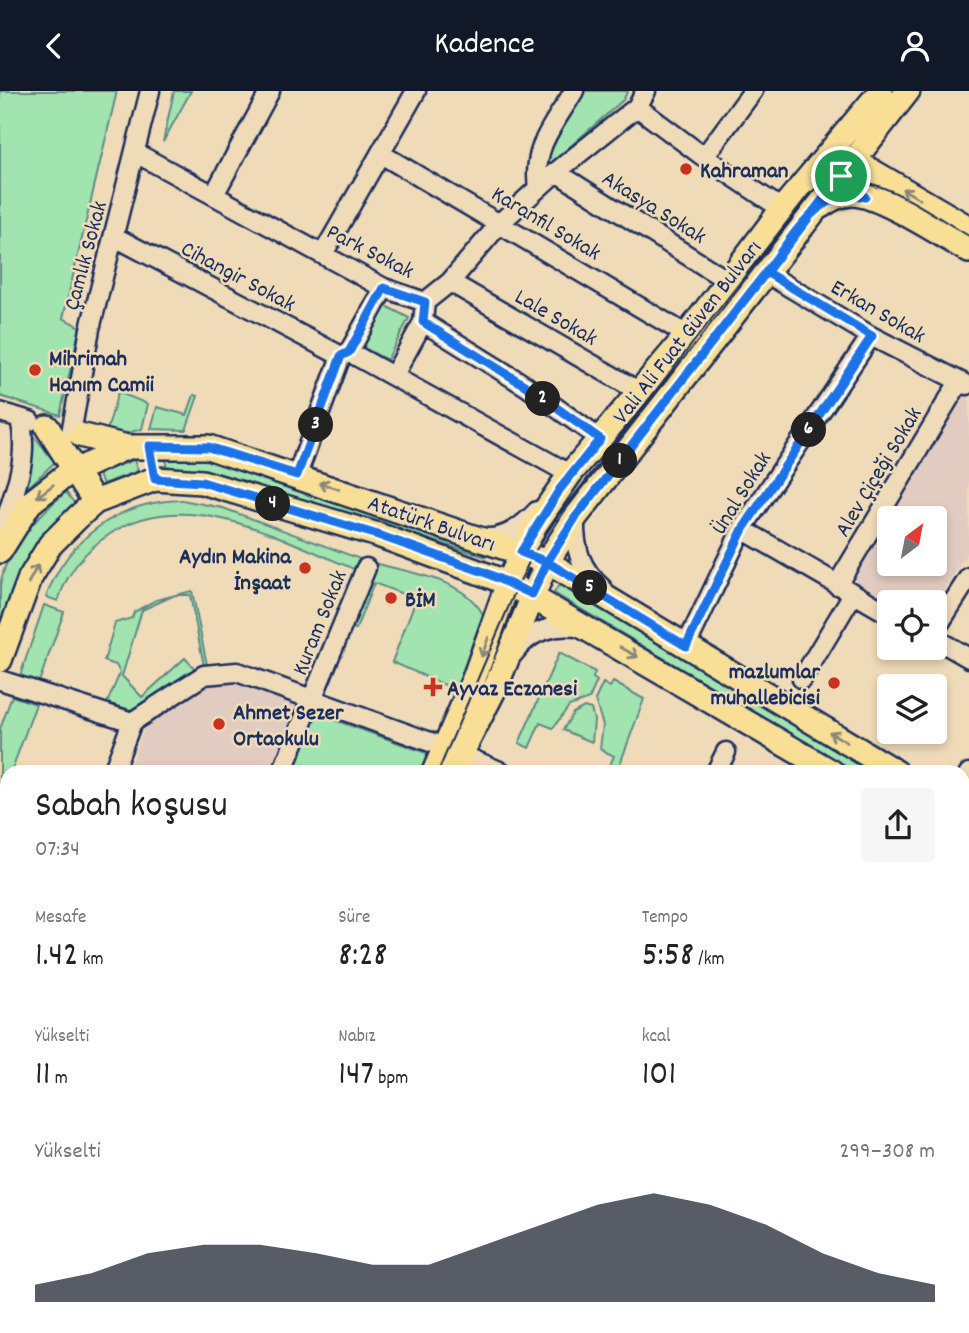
<!DOCTYPE html>
<html lang="tr">
<head>
<meta charset="utf-8">
<style>
  :root { --surface:#fff; --page:#f6f6f6; --text:#222; --muted:#767676; --accent:#111827 }
  body { margin:0; font-family:Dekko,sans-serif; background:var(--page); color:var(--text); height:100vh; display:flex; flex-direction:column; font-size:26px; white-space:nowrap }
  * { box-sizing:border-box; margin:0 }
  p { font-size:23px; color:var(--muted) }
  .icon { flex:none; width:38px; height:38px; fill:none; stroke:currentColor; stroke-width:2; stroke-linecap:round; stroke-linejoin:round }
  .map { position:relative; flex:1; overflow:hidden }
  .drawer { position:absolute; left:0px; top:674px; width:970px; height:569px; display:flex; flex-direction:column; background:var(--surface); border-radius:21px 21px 0 0; box-shadow:0 4px 10px #0003 }
  .drawer>* { flex:none }
  .needle { width:46px; rotate:32deg }
  .fabs { position:absolute; left:877px; top:415px; display:grid; gap:14px }
  .fabs a { display:grid; place-items:center; width:70px; height:70px; border-radius:7px; background:var(--surface); box-shadow:0 4px 10px #0003; font-size:35px }
  .pin { position:absolute; display:grid; place-items:center; width:60px; height:60px; color:#fff; margin:-30px; border:4px solid #fff; border-radius:50%; box-shadow:0 2px 7px #0007 }
  .km { position:absolute; width:35px; height:35px; margin:-18px; border-radius:50%; background:#222; color:#fff; font-size:19px; line-height:35px; text-align:center }
  .round { display:grid; place-items:center; flex:none; width:74px; height:74px; border-radius:7px; background:var(--page) }
  .overview { display:flex; align-items:center; justify-content:space-between; height:119px; padding:0 35px }
  h1 { font-size:38px; font-weight:600; line-height:52px }
  .metrics { display:grid; grid-template-columns:repeat(3,1fr); gap:10px; height:119px; padding:7px 35px }
  .metrics div { display:grid; align-content:center }
  .metrics b { font-size:35px; font-weight:600 }
  .metrics small { font-size:19px; font-weight:400 }
  .metrics p { font-size:19px }
  .chart { height:196px; padding:14px 35px }
  .chart p { display:flex; justify-content:space-between }
  .chart svg { width:100%; height:126px; margin-top:7px; fill:var(--accent); opacity:.7 }
  header { display:flex; justify-content:space-between; align-items:center; height:91px; padding:0 35px; background:var(--accent); color:#fff; font-size:32px; font-weight:600 }
  .map>svg:first-child { display:block }
  .built { fill:#e2ccc2; fill-rule:evenodd }
  .green { fill:#a2e4af; stroke:#5e8a86; stroke-width:2 }
  .lines { fill:none; stroke-linecap:round; stroke-linejoin:round }
  .minor-casing { stroke:#1b2f5e; stroke-width:23 }
  .major-casing { stroke:#1b2f5e; stroke-width:28 }
  .minor { stroke:#f0dbb9; stroke-width:18 }
  .major { stroke:#f9df96; stroke-width:23 }
  .tram { stroke:#1b2f5e; stroke-width:2 }
  .oneway { stroke:#8a877a }
  .route-casing { stroke:#fff; stroke-width:14 }
  .route { stroke:#1a73e8; stroke-width:9 }
  .poi-dot { fill:#c8321e; stroke:#f0dbb9; stroke-width:2.5 }
  .labels { text-anchor:middle; stroke-width:5; stroke-linejoin:round; paint-order:stroke }
  .poi-label { font-size:23px; font-weight:bold; fill:#1b2f5e; stroke:#f0dbb9; text-anchor:start }
  .street-label { font-size:23px; fill:#1b2f5e; stroke:#f0dbb9 }
</style>
</head>
<body>
<header><svg class="icon" aria-label="back" viewBox="0 0 24 24"><path d="M15 5l-7 7 7 7"/></svg>Kadence<svg class="icon" aria-label="person" viewBox="0 0 24 24"><circle cx="12" cy="8" r="4"/><path d="M4 21q1-7 8-7t8 7"/></svg></header>
<div class="map">
<svg width="969" height="1242" viewBox="0 0 969 1242">
  <rect width="100%" height="100%" fill="#f0dbb9"/>
  <filter id="ink" filterUnits="userSpaceOnUse"><feTurbulence type="fractalNoise" baseFrequency=".0143" numOctaves="2"/><feDisplacementMap in="SourceGraphic" scale="14" xChannelSelector="R" yChannelSelector="G"/><feConvolveMatrix kernelMatrix="1 2 1 2 8 2 1 2 1" color-interpolation-filters="sRGB"/></filter>
  <g filter="url(#ink)">
    <path class="built" d="M965 303 969 305V458L935 515 934 511H891L849 486ZM889 427H934V472H889Z
      M219 590H235L299 615 271 681H128L144 637 156 625 207 593Z"/>
    <path class="green" d="M0 0H117L63 227 80 236 60 324 0 305Z
      M174 0H191L163 51Z
      M582 0H628L623 9 548 75 544 71 546 62Z
      M382 213 409 227 387 269 360 255Z
      M118 301 148 313 142 338 128 342 107 340Z
      M194 304 198 305 186 339 151 338 157 316 187 324Z
      M28 339 55 371 22 402 31 368Z
      M166 364 209 365 488 461 486 466 228 386 166 375Z
      M134 369 138 380 103 393 98 382Z
      M66 401 75 413C32 449 18 482 0 535 0 522 0 508 0 496 4 459 40 423 66 401Z
      M182 409 223 417 363 469 359 480C284 450 187 392 110 443 85 459 67 482 58 510L46 506C68 447 119 410 182 409Z
      M374 472C413 483 473 488 487 533L461 601 392 571 416 508 374 492 356 538 349 536Z
      M559 494 880 681H855L554 502Z
      M192 500 207 574 204 575 190 504H175L142 519 122 585 142 606 185 567 196 579 131 619 107 612 120 582 116 574 104 570 115 532 132 527 134 521 156 509Z
      M44 514 64 521 39 591 20 585Z
      M559 562 595 581 593 587 597 590 589 608 569 615 553 637 540 632 529 657 519 652Z
      M613 591 644 608 617 681H607L614 665 600 658 603 634 595 609 603 592 610 596Z
      M12 605 36 613 11 681H7L0 710V638Z
      M584 616 591 618 594 629 592 651 563 639 573 622Z
      M315 622 432 664 424 681H289Z"/>
    <g class="lines">
      <g class="minor-casing">
        <path id="minor" d="M637 16 704 66 782 118
          M136 62 384 197 425 211 450 191 501 131 556 81 637 16 646 0
          M381 63 687 244
          M704 66 753 0
          M556 81 728 190
          M538 97C532 55 554 34 574 0
          M215 102 270 0
          M115 146 341 265
          M323 163 416 0
          M766 182 871 245 967 294
          M450 191 640 301
          M425 211 423 231 526 295 600 348
          M349 261 570 383
          M394 284 423 231
          M0 321 30 330
          M71 342 90 238 150 0
          M297 384 341 265 349 261 384 197
          M575 427C574 457 580 478 603 498
          M742 438 889 523
          M480 446C503 451 522 436 537 420
          M1 449C10 404 31 375 20 327
          M837 494 959 291
          M934 541 969 486
          M934 547 969 567
          M686 555 742 438 871 245
          M514 562C530 539 556 532 582 537
          M802 588 853 503
          M0 589 132 631
          M460 663 502 681
          M113 681 132 631 204 584 237 581 444 656
          M282 681 366 477
          M716 681 726 661
          M966 687 969 682
          M0 850 7 852
          M962 876 969 880
          M962 1009 969 1011
          M0 1014 7 993
          M0 1027 7 1028
          M962 1140 969 1142
          M0 1162 7 1163
          M546 1236 593 1242
          M823 1236 836 1242
          M61 1242 62 1236
          M104 1242 105 1236
          M752 1242 754 1236"/>
      </g>
      <g class="major-casing">
        <path id="major" d="M841 65 853 69 969 137
          M821 115C830 109 838 104 851 103 878 102 943 145 969 160
          M47 336 95 411
          M80 344 127 356
          M0 460 30 412 66 384 127 356H208L547 471 896 681
          M0 569 30 487 50 454 79 425 95 411 155 388 202 391 378 444 508 492 832 681
          M434 681 473 590 508 492 535 434 570 383 687 244 782 118 881 0
          M452 681 496 595 547 471 575 427 908 0
          M962 720 969 724
          M962 760 969 764
          M316 1242 317 1236
          M333 1242V1236"/>
      </g>
      <use href="#minor" class="minor"/>
      <use href="#major" class="major"/>
      <path class="tram" d="M438 681 517 496 532 465 558 425 808 104C855 62 925 120 969 145
        M320 1242 321 1236"/>
    </g>
    <defs><path id="oneway-shaft" d="M-6 0H5M1.5-3L5.5 0L1.5 3" fill="none" stroke-width="1.6" stroke-linecap="round" stroke-linejoin="round" transform="scale(1.75)"/></defs>
    <g class="oneway">
      <use href="#oneway-shaft" transform="translate(911 103) rotate(-149)"/>
      <use href="#oneway-shaft" transform="translate(329 395) rotate(-161)"/>
      <use href="#oneway-shaft" transform="translate(45 400) rotate(143)"/>
      <use href="#oneway-shaft" transform="translate(33 483) rotate(-62)"/>
      <use href="#oneway-shaft" transform="translate(485 556) rotate(110)"/>
      <use href="#oneway-shaft" transform="translate(629 561) rotate(30)"/>
      <use href="#oneway-shaft" transform="translate(838 646) rotate(-149)"/>
    </g>
  </g>
  <g class="lines" filter="url(#ink)">
    <g class="route-casing">
      <path id="route" d="M841 85 575 427 547 471 521 461 560 398 600 348 526 295 423 231 425 211 384 197 349 261 341 265 297 384 208 356 149 355 155 388 202 391 378 444 484 481 532 503 547 471 686 555 743 438 872 245 766 181C790 151 819 93 865 106L845 92 841 85"/>
    </g>
    <use href="#route" class="route"/>
  </g>
  <g class="poi-dot">
    <circle cx="686" cy="78" r="7"/>
    <circle cx="35" cy="279" r="7"/>
    <circle cx="305" cy="477" r="7"/>
    <circle cx="391" cy="507" r="7"/>
    <circle cx="834" cy="592" r="7"/>
    <path d="M429.5 585.5h7v7h7v7h-7v7h-7v-7h-7v-7h7z"/>
    <circle cx="219" cy="633" r="7"/>
  </g>
  <g class="labels">
    <g class="poi-label">
      <text x="700" y="86">Kahraman</text>
      <text x="49" y="274">Mihrimah<tspan x="49" dy="26">Hanım Camii</tspan></text>
      <text x="291" y="472" text-anchor="end">Aydın Makina<tspan x="291" dy="26">İnşaat</tspan></text>
      <text x="405" y="515">BİM</text>
      <text x="820" y="587" text-anchor="end">mazlumlar<tspan x="820" dy="26">muhallebicisi</tspan></text>
      <text x="447" y="604">Ayvaz Eczanesi</text>
      <text x="233" y="628">Ahmet Sezer<tspan x="233" dy="26">Ortaokulu</tspan></text>
    </g>
    <g class="street-label">
      <text transform="translate(655 115) rotate(32)" y="8">Akasya Sokak</text>
      <text transform="translate(547 131) rotate(31)" y="8">Karanfil Sokak</text>
      <text transform="translate(371 159) rotate(27)" y="8">Park Sokak</text>
      <text transform="translate(84 164) rotate(-75)" y="8">Çamlık Sokak</text>
      <text transform="translate(239 184) rotate(28)" y="8">Cihangir Sokak</text>
      <text transform="translate(879 219) rotate(30)" y="8">Erkan Sokak</text>
      <text transform="translate(557 225) rotate(30)" y="8">Lale Sokak</text>
      <text transform="translate(686 240) rotate(-52)" y="8">Vali Ali Fuat Güven Bulvarı</text>
      <text transform="translate(877 380) rotate(-59)" y="8">Alev Çiçeği Sokak</text>
      <text transform="translate(740 401) rotate(-58)" y="8">Ünal Sokak</text>
      <text transform="translate(432 431) rotate(19)" y="8">Atatürk Bulvarı</text>
      <text transform="translate(318 531) rotate(-68)" y="8">Kuram Sokak</text>
    </g>
  </g>
</svg>
<div class="fabs">
<a><svg class="needle" viewBox="-14 -14 28 28"><path d="M0-13l5 13h-10z" fill="#e53935"/><path d="M0 13l5-13h-10z" fill="#767676"/></svg></a>
<a><svg class="icon" aria-label="locate" viewBox="0 0 24 24"><circle cx="12" cy="12" r="6"/><path d="M12 2v4M12 18v4M2 12h4M18 12h4"/></svg></a>
<a><svg class="icon" aria-label="layers" viewBox="0 0 24 24"><path d="M12 4l9 5-9 5-9-5zM3 14l9 5 9-5"/></svg></a>
</div>
<div class="pin" style="left:841px;top:85px;background:#1e9e55"><svg class="icon" aria-label="arrive" viewBox="0 0 24 24"><path d="M6 21V4h12l-3 4 3 4H6"/></svg></div>
<b class="km" style="left:620px;top:370px">1</b>
<b class="km" style="left:543px;top:308px">2</b>
<b class="km" style="left:316px;top:334px">3</b>
<b class="km" style="left:273px;top:413px">4</b>
<b class="km" style="left:590px;top:497px">5</b>
<b class="km" style="left:809px;top:339px">6</b>
<section class="drawer">
<div class="overview"><div><h1>Sabah koşusu</h1><p>07:34</p></div><a class="round"><svg class="icon" aria-label="share" viewBox="0 0 24 24"><path d="M12 15V3M7 8l5-5 5 5M5 13v7h14v-7"/></svg></a></div>
<div class="metrics">
<div><p>Mesafe</p><b>1.42<small> km</small></b></div>
<div><p>Süre</p><b>8:28</b></div>
<div><p>Tempo</p><b>5:58<small> /km</small></b></div>
</div>
<div class="metrics">
<div><p>Yükselti</p><b>11<small> m</small></b></div>
<div><p>Nabız</p><b>147<small> bpm</small></b></div>
<div><p>kcal</p><b>101</b></div>
</div>
<div class="chart"><p><span>Yükselti</span>299–308 m</p>
<svg viewBox="0 0 160 44" preserveAspectRatio="none"><path d="M0 44V38L10 34L20 27L30 24L40 24L50 27L60 31L70 31L80 24L90 17L100 10L110 6L120 10L130 17L140 27L150 34L160 38V44z"/></svg>
</div>
</section>
</div>
</body>
</html>
